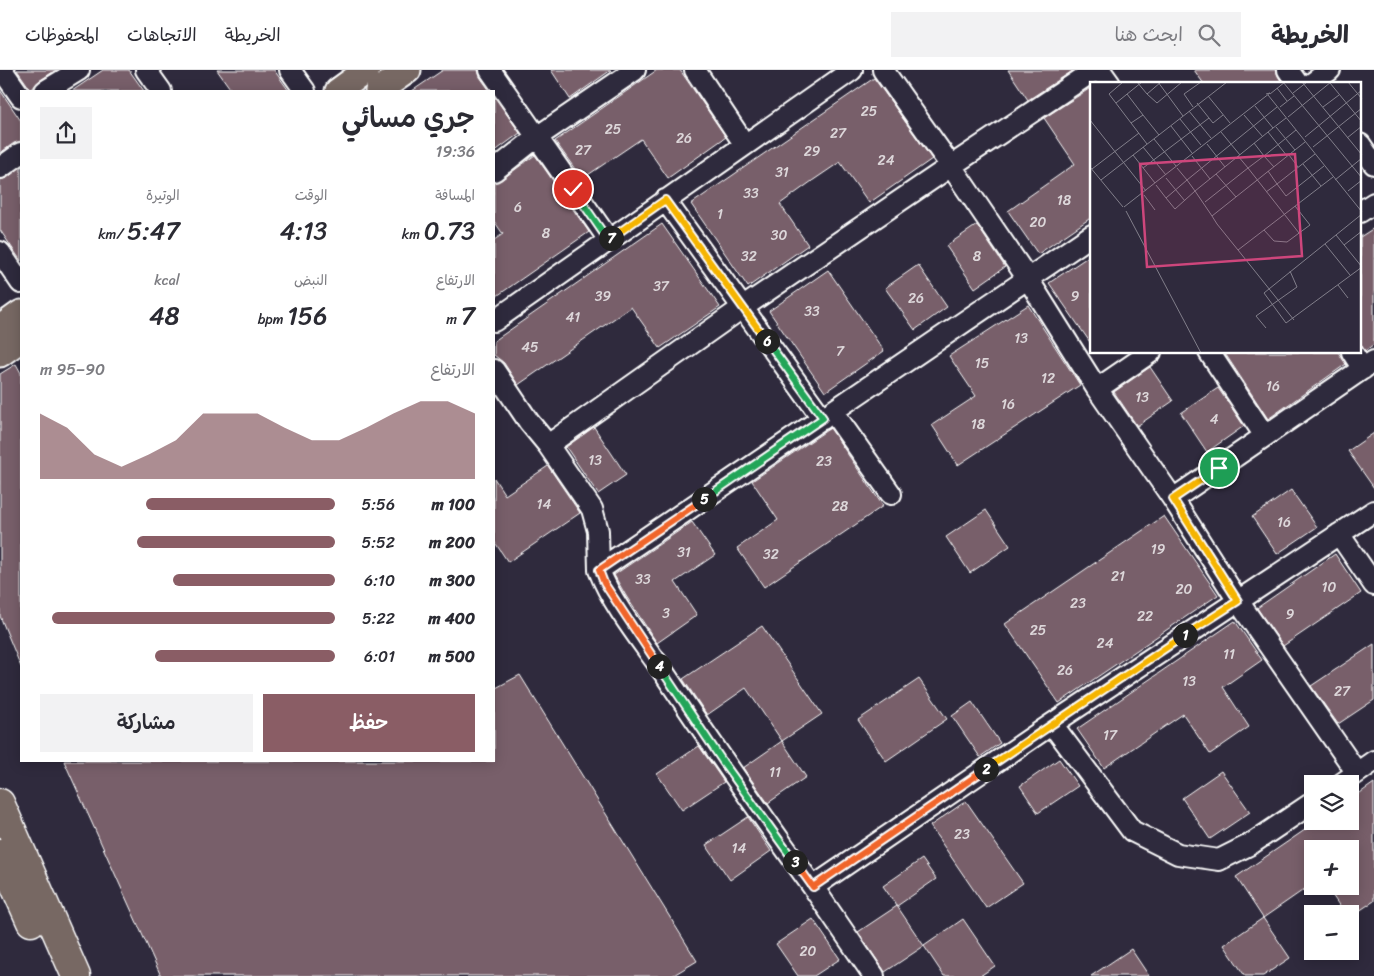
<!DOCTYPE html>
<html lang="ar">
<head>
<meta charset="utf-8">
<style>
  :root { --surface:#fff; --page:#f2f2f3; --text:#2b2b33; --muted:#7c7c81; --line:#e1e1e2; --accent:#8a5d65 }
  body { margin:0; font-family:Sriracha,"Playpen Sans Arabic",sans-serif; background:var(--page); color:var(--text); direction:rtl; height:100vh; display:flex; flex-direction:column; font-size:19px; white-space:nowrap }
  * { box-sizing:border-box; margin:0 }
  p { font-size:16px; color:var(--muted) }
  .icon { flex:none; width:28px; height:28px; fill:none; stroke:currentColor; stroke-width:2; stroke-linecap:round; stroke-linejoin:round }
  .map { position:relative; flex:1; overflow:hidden; direction:ltr }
  .panel { position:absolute; left:20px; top:20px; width:475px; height:672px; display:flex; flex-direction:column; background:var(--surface); border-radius:0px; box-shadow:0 2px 12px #0003; direction:rtl }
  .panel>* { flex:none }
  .controls { position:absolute; left:1304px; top:705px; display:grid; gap:10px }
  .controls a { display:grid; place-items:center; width:55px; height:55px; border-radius:0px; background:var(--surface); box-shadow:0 2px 12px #0003; font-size:25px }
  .pin { position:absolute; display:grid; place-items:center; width:42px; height:42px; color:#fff; margin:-21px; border:2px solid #fff; border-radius:50%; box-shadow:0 1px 5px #0007 }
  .km { position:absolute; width:25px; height:25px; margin:-12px; border-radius:50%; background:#222; color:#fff; font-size:14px; line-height:25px; text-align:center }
  .round { display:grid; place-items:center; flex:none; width:52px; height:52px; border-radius:0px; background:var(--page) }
  .overview { display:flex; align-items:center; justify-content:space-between; height:85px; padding:0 20px }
  h1 { font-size:28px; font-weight:600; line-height:38px }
  .stats { display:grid; grid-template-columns:repeat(3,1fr); gap:8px; height:85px; padding:5px 20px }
  .stats div { display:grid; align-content:center }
  .stats b { font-size:25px; font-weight:600 }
  .stats small { font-size:14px; font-weight:400 }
  .stats p { font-size:14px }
  .chart { height:140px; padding:10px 20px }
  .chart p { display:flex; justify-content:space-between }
  .chart svg { width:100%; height:90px; margin-top:5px; fill:var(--accent); opacity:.7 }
  .primary-button { display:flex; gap:10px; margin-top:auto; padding:10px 20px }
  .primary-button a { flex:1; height:58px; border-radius:0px; background:var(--accent); color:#fff; font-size:20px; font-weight:600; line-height:58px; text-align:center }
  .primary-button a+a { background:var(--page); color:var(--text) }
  ul { padding:0 20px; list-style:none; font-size:16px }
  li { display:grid; grid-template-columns:80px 60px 1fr; align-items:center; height:38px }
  li i { height:12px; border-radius:6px; background:var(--accent) }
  header { display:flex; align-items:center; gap:30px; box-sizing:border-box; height:70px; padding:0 25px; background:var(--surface); border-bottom:1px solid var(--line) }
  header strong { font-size:24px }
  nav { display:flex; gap:28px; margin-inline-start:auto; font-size:18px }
  .search { width:350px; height:45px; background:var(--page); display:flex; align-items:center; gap:12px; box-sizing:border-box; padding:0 18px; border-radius:0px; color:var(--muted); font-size:19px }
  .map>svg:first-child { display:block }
  .building { fill:#785f6a; stroke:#fff }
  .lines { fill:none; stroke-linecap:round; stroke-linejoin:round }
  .minor-casing { stroke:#fff; stroke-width:24 }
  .major-casing { stroke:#fff; stroke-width:29 }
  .highway-casing { stroke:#fff; stroke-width:31 }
  .minor { stroke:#2f2a3d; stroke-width:20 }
  .major { stroke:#776864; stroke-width:25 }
  .highway { stroke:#776864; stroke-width:28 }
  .split-1-casing { stroke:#fff; stroke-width:10 }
  .split-2-casing { stroke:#fff; stroke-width:10 }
  .split-3-casing { stroke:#fff; stroke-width:10 }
  .split-4-casing { stroke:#fff; stroke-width:10 }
  .split-5-casing { stroke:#fff; stroke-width:10 }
  .split-6-casing { stroke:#fff; stroke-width:10 }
  .split-7-casing { stroke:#fff; stroke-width:10 }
  .split-8-casing { stroke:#fff; stroke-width:10 }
  .split-1 { stroke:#f5b400; stroke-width:6 }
  .split-2 { stroke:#f5b400; stroke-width:6 }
  .split-3 { stroke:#f0652b; stroke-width:6 }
  .split-4 { stroke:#22a559; stroke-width:6 }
  .split-5 { stroke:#f0652b; stroke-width:6 }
  .split-6 { stroke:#22a559; stroke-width:6 }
  .split-7 { stroke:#f5b400; stroke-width:6 }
  .split-8 { stroke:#22a559; stroke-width:6 }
  .labels { text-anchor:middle; stroke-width:4; stroke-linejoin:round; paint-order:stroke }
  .number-label { font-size:14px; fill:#ddd7da }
  .inset-road { fill:none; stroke:#827f8b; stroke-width:1 }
  .view { fill:#ce467c; fill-opacity:0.15; stroke:#ce467c; stroke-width:2.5 }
  .inset-edge { fill:none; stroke:#fff; stroke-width:2.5 }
</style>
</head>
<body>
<header>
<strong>الخريطة</strong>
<div class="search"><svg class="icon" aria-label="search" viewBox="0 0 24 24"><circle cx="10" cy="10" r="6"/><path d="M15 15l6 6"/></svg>ابحث هنا</div>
<nav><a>الخريطة</a><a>الاتجاهات</a><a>المحفوظات</a></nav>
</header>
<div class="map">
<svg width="1374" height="906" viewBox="0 0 1374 906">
  <rect width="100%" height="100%" fill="#2f2a3d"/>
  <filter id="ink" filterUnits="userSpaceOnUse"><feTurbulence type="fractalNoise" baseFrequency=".02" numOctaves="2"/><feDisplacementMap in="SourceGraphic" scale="10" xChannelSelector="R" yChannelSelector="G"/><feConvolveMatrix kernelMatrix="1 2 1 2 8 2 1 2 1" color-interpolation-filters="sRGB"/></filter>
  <g filter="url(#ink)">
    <path class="building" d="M17 0H56L39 11 31 20Z
      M103 0H129L144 21H72Z
      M217 0H274L289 21H232Z
      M443 0H478L480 7 490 21H412Z
      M551 0H611L570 29Z
      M657 0H680L726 67 668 108 641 69 582 109 555 71Z
      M1008 0H1074L1028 30Z
      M1194 0H1276L1278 6 1283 14H1204Z
      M874 8 932 89 869 133 840 92 812 111 780 134 808 175 748 217 691 134Z
      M1092 17V147L1038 184 1008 141 1075 94 1044 48Z
      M0 20 21 51V71L14 73 0 83Z
      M494 26 520 63 494 82Z
      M535 85 589 162 494 228V170L503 164 494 151V113L501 110Z
      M21 97V191L0 160V110L7 108Z
      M662 154 720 237 660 278 631 237 518 315 504 293 494 285V271Z
      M977 155 1005 197 975 218 946 176Z
      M1374 158V274L1365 281 1360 274V167Z
      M1092 184V275L1049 213Z
      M918 195 947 237 915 260 885 218Z
      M828 200 884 281 825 322 769 241Z
      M1028 235 1080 315 958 395 932 355 976 326 949 286Z
      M1224 282H1338L1346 294 1268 349Z
      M16 294 21 303V597L0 546V304Z
      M1150 297 1173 331 1137 356 1114 322Z
      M1218 318 1244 356 1207 382 1181 343Z
      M594 357 626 405 598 424 566 377Z
      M830 358 883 436 764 517 737 478 778 450 752 411Z
      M1374 363V418L1348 381Z
      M548 396 580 443 508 492 494 471V408L505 425Z
      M1291 420 1317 457 1277 484 1252 447Z
      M986 440 1010 476 970 503 946 467Z
      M1164 446 1218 525 1059 633 1005 554Z
      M692 452 715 485 675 512 697 545 657 573 626 526 614 505Z
      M1335 484 1361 523 1283 576 1257 538Z
      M1235 551 1262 590 1223 617 1249 657 1210 684 1183 644 1104 698 1077 659Z
      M762 556 822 644 782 671 746 618 707 645 683 609Z
      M1374 574V630L1338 654 1311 616Z
      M520 605 697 891 672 906H161L64 691H494V619Z
      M919 609 947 649 886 691 858 650Z
      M972 632 1000 673 980 687 952 646Z
      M782 671 806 707 768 733 743 698Z
      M699 676 724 712 682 740 657 704Z
      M1059 689 1078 716 1038 743 1020 716Z
      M1221 701 1250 742 1210 769 1182 728Z
      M1374 713V831L1350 847V844H1345L1326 816H1350V779H1312V814L1263 848 1236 807 1318 751H1350V730Z
      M966 731 1023 813 986 838 930 756Z
      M748 747 771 781 730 810 706 775Z
      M922 789 936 809 897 836 883 816Z
      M897 836 924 876 885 902 858 862Z
      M1263 848 1290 888 1263 906H1245L1224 875Z
      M813 849 840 889 814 906H798L776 874Z
      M963 849 995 896 980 906H944L924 876Z
      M1131 879 1149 906H1091Z"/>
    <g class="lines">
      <g class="minor-casing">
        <path id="minor" d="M2 0 21 27
          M146 0 161 21
          M290 0 305 21
          M490 0 609 170
          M695 0 745 75
          M1095 0 951 96 1028 209 1097 319 1173 429 1238 531 1357 703
          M1100 0 1110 14
          M1288 0 1298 14
          M1311 14 1330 0
          M45 21 79 0
          M1360 74 1374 94
          M0 98 21 83
          M494 101 537 67 635 0
          M665 130 823 349
          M1360 142 1374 133
          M1092 165 599 500C612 534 641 570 662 600 711 673 761 745 813 817L1052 654 1374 441
          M0 182 21 213
          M494 251 852 0
          M1209 282 1265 366 1374 291
          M1352 282 1363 299
          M494 300 529 352 548 375 592 439 598 461 599 500
          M1097 319 1151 282
          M833 342 891 424
          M548 375 742 238 951 96 883 0
          M1173 429 1265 366
          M1339 464 1374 515
          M1052 654 1132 761 1178 784 1219 790 1251 774 1312 733
          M1341 714 1374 691
          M813 817 874 906"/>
      </g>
      <g class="major-casing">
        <path id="major" d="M338 21 367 0
          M378 21 408 0
          M0 258 21 243
          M0 284 21 269"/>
      </g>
      <g class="highway-casing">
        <path id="highway" d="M0 733 76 906
          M0 783 31 852"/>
      </g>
      <use href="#minor" class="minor"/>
      <use href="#major" class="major"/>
      <use href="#highway" class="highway"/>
    </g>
  </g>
  <g class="lines" filter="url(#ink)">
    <g class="split-1-casing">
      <path id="split-1" d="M1185 565 1238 531 1173 429 1219 398"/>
    </g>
    <g class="split-2-casing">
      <path id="split-2" d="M986 699 1185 565"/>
    </g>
    <g class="split-3-casing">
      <path id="split-3" d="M795 792 813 817 986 699"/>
    </g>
    <g class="split-4-casing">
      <path id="split-4" d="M659 596 723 692 795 792"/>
    </g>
    <g class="split-5-casing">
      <path id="split-5" d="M659 596 604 513 599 500 704 429"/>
    </g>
    <g class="split-6-casing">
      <path id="split-6" d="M704 429 823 348 767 271"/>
    </g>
    <g class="split-7-casing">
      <path id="split-7" d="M611 168 665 130 767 271"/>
    </g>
    <g class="split-8-casing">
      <path id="split-8" d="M573 119 608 170 611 168"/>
    </g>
    <use href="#split-1" class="split-1"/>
    <use href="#split-2" class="split-2"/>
    <use href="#split-3" class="split-3"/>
    <use href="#split-4" class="split-4"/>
    <use href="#split-5" class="split-5"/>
    <use href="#split-6" class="split-6"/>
    <use href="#split-7" class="split-7"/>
    <use href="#split-8" class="split-8"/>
  </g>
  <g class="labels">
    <g class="number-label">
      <text x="869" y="46">25</text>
      <text x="613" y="64">25</text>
      <text x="838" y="68">27</text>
      <text x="684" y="73">26</text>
      <text x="583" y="85">27</text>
      <text x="812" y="86">29</text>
      <text x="886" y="95">24</text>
      <text x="782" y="107">31</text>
      <text x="751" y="128">33</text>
      <text x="1064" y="135">18</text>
      <text x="518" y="142">6</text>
      <text x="720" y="149">1</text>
      <text x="1038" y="157">20</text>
      <text x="546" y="168">8</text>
      <text x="779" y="170">30</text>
      <text x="749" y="191">32</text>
      <text x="977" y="191">8</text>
      <text x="661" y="221">37</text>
      <text x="603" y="231">39</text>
      <text x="1075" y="231">9</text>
      <text x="916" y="233">26</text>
      <text x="812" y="246">33</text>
      <text x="573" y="252">41</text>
      <text x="1021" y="273">13</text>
      <text x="530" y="282">45</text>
      <text x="840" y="286">7</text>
      <text x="982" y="298">15</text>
      <text x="1048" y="313">12</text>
      <text x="1273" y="321">16</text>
      <text x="1142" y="332">13</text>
      <text x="1008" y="339">16</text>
      <text x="1214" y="354">4</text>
      <text x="978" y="359">18</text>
      <text x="595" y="395">13</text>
      <text x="824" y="396">23</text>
      <text x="544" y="439">14</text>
      <text x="840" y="441">28</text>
      <text x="1284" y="457">16</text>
      <text x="1158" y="484">19</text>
      <text x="684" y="487">31</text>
      <text x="771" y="489">32</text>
      <text x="1118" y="511">21</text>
      <text x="643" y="514">33</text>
      <text x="1329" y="522">10</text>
      <text x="1184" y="524">20</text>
      <text x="1078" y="538">23</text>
      <text x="666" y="548">3</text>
      <text x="1290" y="549">9</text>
      <text x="1145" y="551">22</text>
      <text x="1038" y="565">25</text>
      <text x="1105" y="578">24</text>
      <text x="1229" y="589">11</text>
      <text x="1065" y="605">26</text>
      <text x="1189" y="616">13</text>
      <text x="1342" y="626">27</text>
      <text x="1110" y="670">17</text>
      <text x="775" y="707">11</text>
      <text x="962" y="769">23</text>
      <text x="739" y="783">14</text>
      <text x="808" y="886">20</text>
    </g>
  </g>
  <g transform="translate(1090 12)">
    <rect width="271" height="271" fill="#2f2a3d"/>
    <path class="inset-road" d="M33 0 19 12 57 62M47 0 57 12 71 0M68 0 93 34M193 0 272 96M212 0 272 73M258 0 272 17M240 1 272 40M187 6 197 19M203 11 217 0M37 12 53 33 41 41M57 12 67 21 92 0M180 12 195 0M178 13 272 130M118 14 140 41M26 21 52 0M107 21 123 41 133 33M165 24 183 46 196 36M103 25 94 12 111 0M190 25 204 14M233 25 249 13M99 29 121 56M53 33 69 53M154 33 173 55M198 35 241 0M90 37 111 63M0 38 56 109M81 44 102 71M186 45 205 68M131 50 150 73M178 50 197 74M215 55 272 8M257 56 272 44M64 57 86 84M215 60 122 134 127 142 148 168 243 95M164 61 174 74 158 86 209 151M117 62 135 85M53 65 76 93M223 65 272 26M225 72 187 102 196 114 234 84M43 73 65 101M199 73 208 85M102 74 120 97M213 82 231 104M0 85 33 125M184 85 174 74 206 48M53 86 119 36M87 86 97 98 187 25M2 87 49 51M126 92 146 115M76 96 95 119M11 98 137 0M245 98 272 76M66 103 76 116 97 98 105 109 183 46M258 109 272 98M176 110 187 102 178 89M54 113 65 128M76 116 85 127 105 109 122 134M115 120 158 86 148 74M34 125 180 11 176 12M36 129 111 271M174 148 184 159 197 160 220 143 205 124M246 153 272 185 196 241 174 211 272 132M235 162 260 193M254 163 272 149M148 168 204 238M248 203 258 216M176 246 166 234 207 205 200 189"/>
    <path class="view" d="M205 72 212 174 57 185 50 82Z"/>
    <rect width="271" height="271" class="inset-edge"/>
  </g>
</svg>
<div class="controls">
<a><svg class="icon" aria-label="layers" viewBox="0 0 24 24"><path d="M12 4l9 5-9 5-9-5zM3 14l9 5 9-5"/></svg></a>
<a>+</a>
<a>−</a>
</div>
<div class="pin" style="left:1219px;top:398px;background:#1e9e55"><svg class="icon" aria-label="arrive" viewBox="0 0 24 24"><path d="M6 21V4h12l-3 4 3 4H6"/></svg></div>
<div class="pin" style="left:573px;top:119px;background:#d93025"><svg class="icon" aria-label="check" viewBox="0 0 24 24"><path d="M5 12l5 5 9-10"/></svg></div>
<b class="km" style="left:1185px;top:565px">1</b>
<b class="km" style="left:986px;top:699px">2</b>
<b class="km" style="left:795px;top:792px">3</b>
<b class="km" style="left:659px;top:596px">4</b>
<b class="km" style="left:704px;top:429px">5</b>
<b class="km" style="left:767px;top:271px">6</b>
<b class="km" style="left:611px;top:168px">7</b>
<section class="panel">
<div class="overview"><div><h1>جري مسائي</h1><p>19:36</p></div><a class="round"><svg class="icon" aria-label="share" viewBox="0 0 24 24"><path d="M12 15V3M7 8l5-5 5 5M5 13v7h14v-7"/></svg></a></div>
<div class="stats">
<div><p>المسافة</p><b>0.73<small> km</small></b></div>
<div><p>الوقت</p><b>4:13</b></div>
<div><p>الوتيرة</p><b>5:47<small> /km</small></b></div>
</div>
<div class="stats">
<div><p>الارتفاع</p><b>7<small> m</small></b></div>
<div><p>النبض</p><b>156<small> bpm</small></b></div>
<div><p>kcal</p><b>48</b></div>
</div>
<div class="chart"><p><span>الارتفاع</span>90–95 m</p>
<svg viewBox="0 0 160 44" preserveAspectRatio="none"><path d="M0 44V12L10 19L20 32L30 38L40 32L50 25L60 12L70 12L80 12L90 19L100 25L110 25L120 19L130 12L140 6L150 6L160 12V44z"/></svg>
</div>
<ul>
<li><b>100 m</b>5:56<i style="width:64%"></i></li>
<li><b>200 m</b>5:52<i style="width:67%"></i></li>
<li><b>300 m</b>6:10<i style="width:55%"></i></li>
<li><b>400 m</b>5:22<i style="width:96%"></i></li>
<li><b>500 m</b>6:01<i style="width:61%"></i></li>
</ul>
<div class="primary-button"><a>حفظ</a><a>مشاركة</a></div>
</section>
</div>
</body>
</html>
